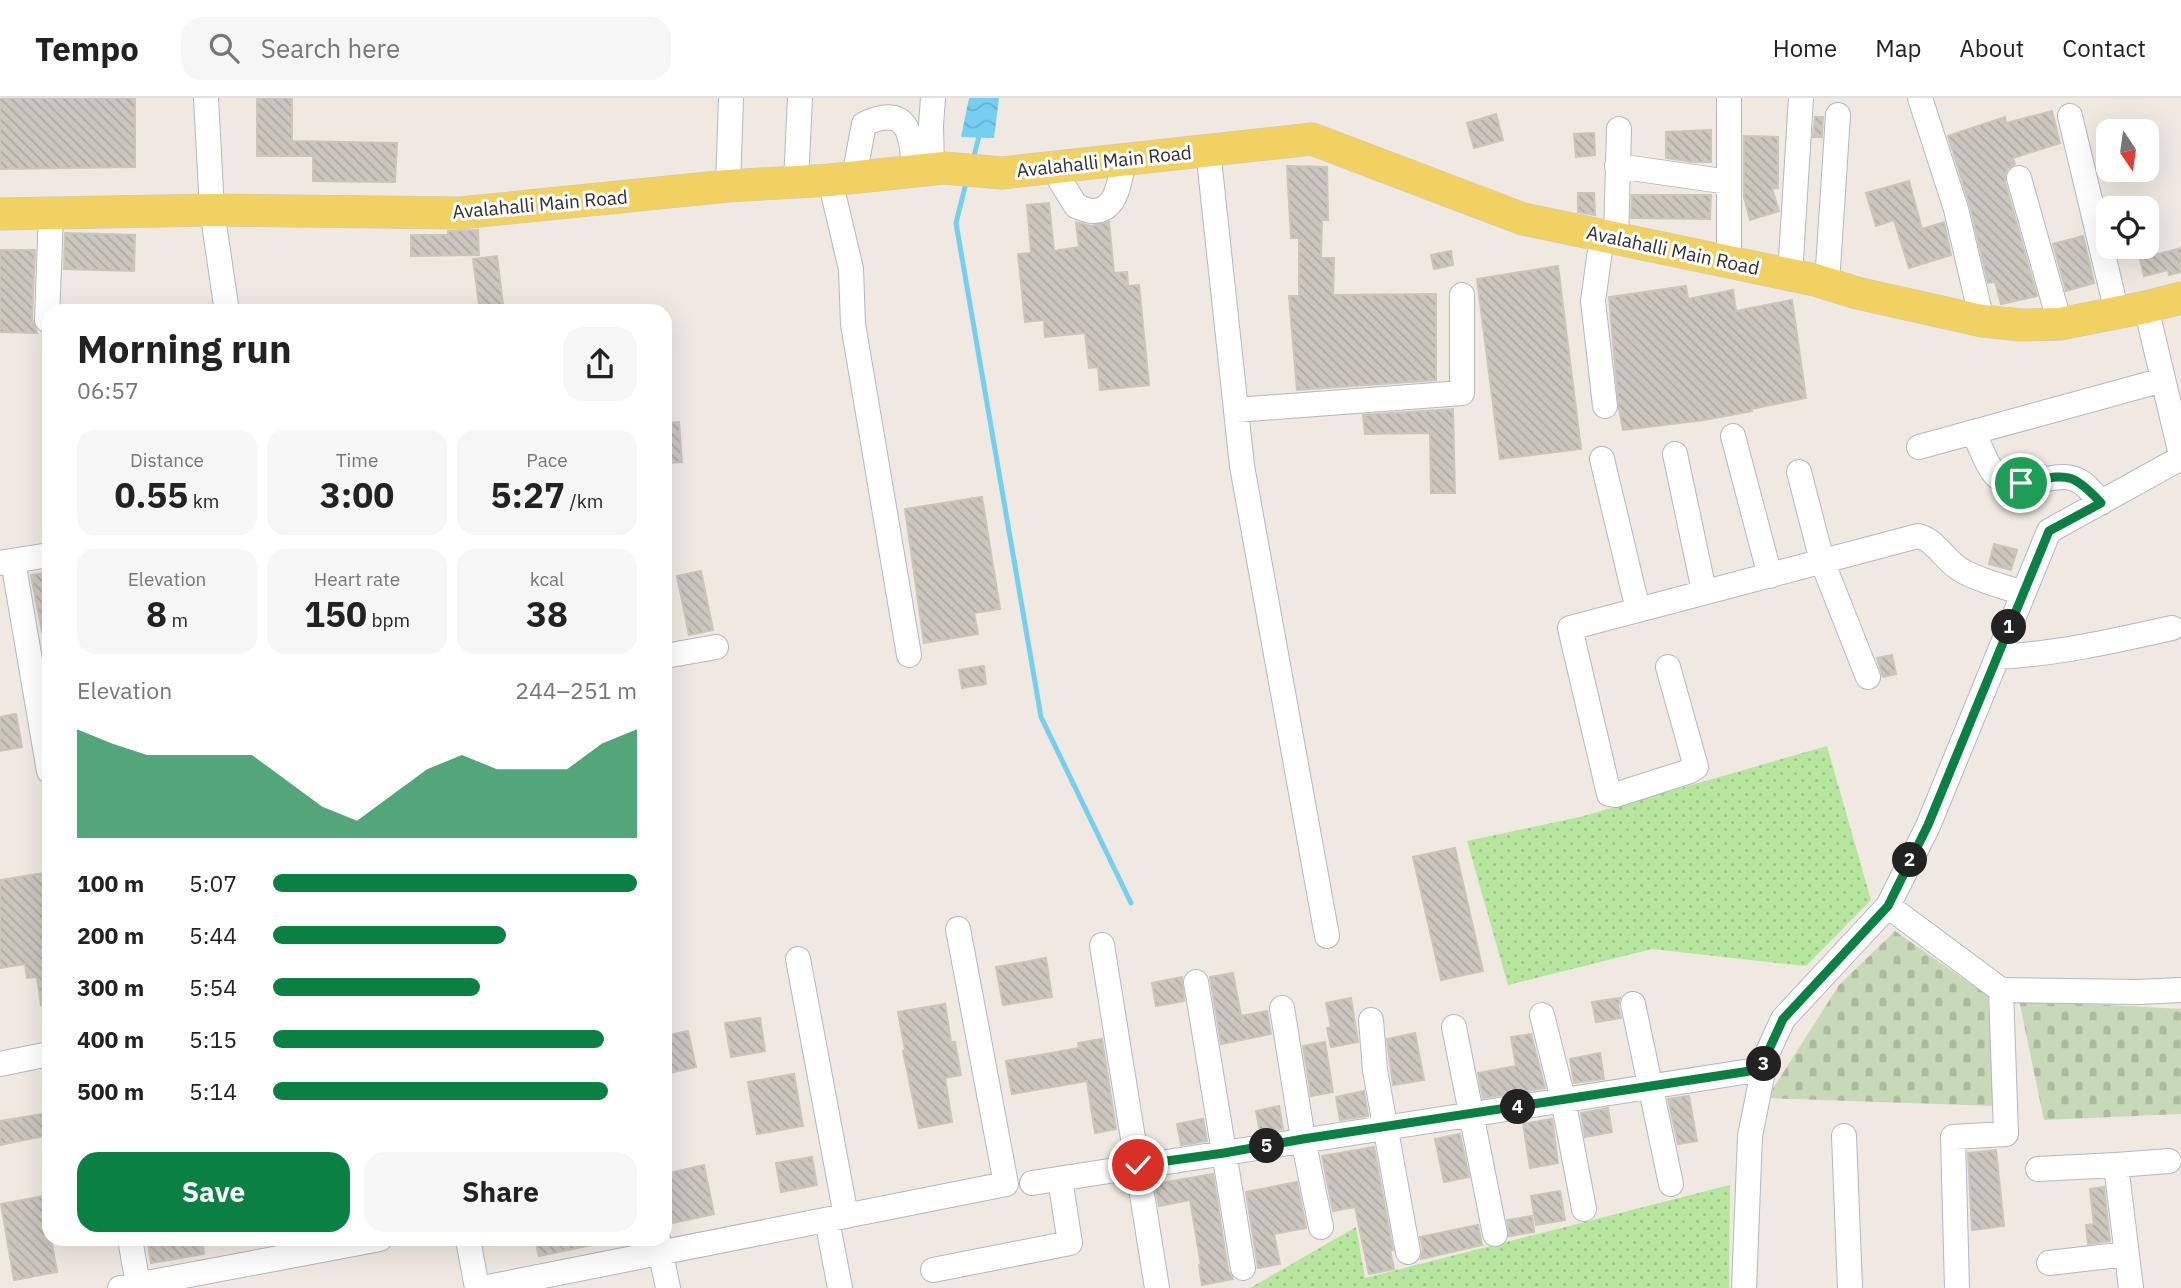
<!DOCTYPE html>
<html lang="en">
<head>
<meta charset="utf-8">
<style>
  :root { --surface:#fff; --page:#f6f6f6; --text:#222; --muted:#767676; --line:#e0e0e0; --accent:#0b8043 }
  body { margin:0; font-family:"IBM Plex Sans",sans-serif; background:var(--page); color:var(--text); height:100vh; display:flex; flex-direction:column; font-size:26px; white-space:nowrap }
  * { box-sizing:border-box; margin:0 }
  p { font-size:23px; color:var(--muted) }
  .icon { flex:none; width:38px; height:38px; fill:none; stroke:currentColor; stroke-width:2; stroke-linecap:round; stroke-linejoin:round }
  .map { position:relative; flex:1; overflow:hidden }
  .side { position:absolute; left:42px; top:206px; width:630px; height:942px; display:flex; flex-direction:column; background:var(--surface); border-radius:21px; box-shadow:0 7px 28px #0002 }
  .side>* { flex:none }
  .needle { width:46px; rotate:167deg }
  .fabs { position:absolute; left:2096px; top:21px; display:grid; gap:14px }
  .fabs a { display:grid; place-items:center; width:63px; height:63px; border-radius:14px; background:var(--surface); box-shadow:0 7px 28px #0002; font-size:35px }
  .pin { position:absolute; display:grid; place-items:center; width:60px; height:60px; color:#fff; margin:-30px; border:4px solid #fff; border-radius:50%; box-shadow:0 2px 7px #0007 }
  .km { position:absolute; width:35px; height:35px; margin:-18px; border-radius:50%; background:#222; color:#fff; font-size:19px; line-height:35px; text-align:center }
  .round { display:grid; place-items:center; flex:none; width:74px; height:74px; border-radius:21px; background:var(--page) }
  .head { display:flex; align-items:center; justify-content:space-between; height:119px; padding:0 35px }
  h1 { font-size:38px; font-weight:800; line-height:52px }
  .stats { display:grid; grid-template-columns:repeat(3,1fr); gap:10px; height:119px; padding:7px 35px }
  .stats div { display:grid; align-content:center; border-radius:18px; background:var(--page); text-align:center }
  .stats b { font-size:35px; font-weight:800 }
  .stats small { font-size:19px; font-weight:400 }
  .stats p { font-size:19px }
  .chart { height:196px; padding:14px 35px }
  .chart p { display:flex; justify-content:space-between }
  .chart svg { width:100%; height:126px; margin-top:7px; fill:var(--accent); opacity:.7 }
  .action { display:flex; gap:14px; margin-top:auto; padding:14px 35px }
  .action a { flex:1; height:80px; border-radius:21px; background:var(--accent); color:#fff; font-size:28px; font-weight:800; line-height:80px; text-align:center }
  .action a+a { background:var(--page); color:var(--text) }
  ul { padding:0 35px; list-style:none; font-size:23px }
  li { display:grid; grid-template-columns:112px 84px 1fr; align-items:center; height:52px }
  li i { height:18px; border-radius:9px; background:var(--accent) }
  header { display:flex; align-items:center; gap:42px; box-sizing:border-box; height:98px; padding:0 35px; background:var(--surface); border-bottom:2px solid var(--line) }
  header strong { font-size:33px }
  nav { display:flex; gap:38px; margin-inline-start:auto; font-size:24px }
  .search { width:490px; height:63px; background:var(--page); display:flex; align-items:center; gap:18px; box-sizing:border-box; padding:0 24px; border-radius:21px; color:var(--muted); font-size:26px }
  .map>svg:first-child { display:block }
  .grass { fill:url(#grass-dots) }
  .cemetery { fill:url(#cemetery-stones) }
  .water { fill:url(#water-waves) }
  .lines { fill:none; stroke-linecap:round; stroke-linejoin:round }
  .stream { stroke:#75cff0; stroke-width:5 }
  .building { fill:url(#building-back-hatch); stroke:#cbc5ba; stroke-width:2 }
  .minor-casing { stroke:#b4b7c1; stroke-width:26 }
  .major-casing { stroke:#c9c9c9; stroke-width:33 }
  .minor { stroke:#fff; stroke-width:24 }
  .major { stroke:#f2d163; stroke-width:32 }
  .route-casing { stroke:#fff; stroke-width:14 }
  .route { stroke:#0b8043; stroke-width:9 }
  .labels { text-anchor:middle; stroke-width:6; stroke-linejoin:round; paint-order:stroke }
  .street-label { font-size:19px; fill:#2e2e2e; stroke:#fff }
</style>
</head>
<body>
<header>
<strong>Tempo</strong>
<div class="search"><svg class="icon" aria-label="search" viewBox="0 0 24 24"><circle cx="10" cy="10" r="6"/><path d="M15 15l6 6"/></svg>Search here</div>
<nav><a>Home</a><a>Map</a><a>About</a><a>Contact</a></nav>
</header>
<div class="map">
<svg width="2181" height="1190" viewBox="0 0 2181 1190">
  <defs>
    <pattern id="grass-dots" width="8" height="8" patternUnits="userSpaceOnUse" patternTransform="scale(1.75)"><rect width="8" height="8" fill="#b6e59e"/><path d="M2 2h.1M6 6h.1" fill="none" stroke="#9dc588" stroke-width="1.8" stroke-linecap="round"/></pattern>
    <pattern id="cemetery-stones" width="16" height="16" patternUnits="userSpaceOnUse" patternTransform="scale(1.75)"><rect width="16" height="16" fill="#c8d9b8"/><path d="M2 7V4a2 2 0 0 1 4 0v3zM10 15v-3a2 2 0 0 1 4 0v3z" fill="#acbb9e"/></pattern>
    <pattern id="water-waves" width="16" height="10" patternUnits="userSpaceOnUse" patternTransform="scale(1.75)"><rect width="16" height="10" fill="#75cff0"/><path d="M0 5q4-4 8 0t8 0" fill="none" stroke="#66b2ce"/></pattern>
    <pattern id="building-back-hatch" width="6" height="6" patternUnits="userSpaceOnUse" patternTransform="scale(1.75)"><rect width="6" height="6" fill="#cbc7bf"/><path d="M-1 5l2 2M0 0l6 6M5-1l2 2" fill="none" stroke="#afaba4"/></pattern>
  </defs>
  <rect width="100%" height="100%" fill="#efe9e1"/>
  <path class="grass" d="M1827 648 1871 802 1806 868 1652 851 1508 887 1467 743 1580 719Z
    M1730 1087 1729 1190H1250L1356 1129 1365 1180Z"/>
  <path class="cemetery" d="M1895 833 1991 900 1995 1008 1767 1000 1839 887Z
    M2019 902 2181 911V1016L2044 1022Z"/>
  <path class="water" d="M969 0H999L994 40 961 39Z"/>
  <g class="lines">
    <path class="stream" d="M973 62 980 34
      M967 81 956 125 1041 619 1131 805"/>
  </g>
  <path class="building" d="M0 0H135V69L0 71Z
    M257 0H292V43L397 45 395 84 313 83V58H257Z
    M2052 13 2060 45 2013 60 2015 66 2008 70 2005 77V84L2037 198 2001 206 1995 184 1988 185 1970 108 1948 38 2005 19 2006 25Z
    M1496 16 1503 42 1474 50 1467 25Z
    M1815 19H1823L1822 39H1813Z
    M1711 32V64H1692L1666 60V34Z
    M1594 35 1595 57 1576 59 1574 36Z
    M1744 38 1778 39V90L1772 91 1779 113 1750 122 1744 99Z
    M1287 68 1327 69 1328 122H1322L1321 160H1334L1333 197 1436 196V282L1297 292 1289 198H1299V140H1291Z
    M1909 83 1922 131 1944 124 1951 157 1909 170 1894 122 1876 128 1866 95Z
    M1578 95H1594L1595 117 1578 114Z
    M1632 97H1711L1710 121 1631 120Z
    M1049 105 1054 153 1079 149 1076 124 1091 128 1109 124 1114 175 1127 174 1128 188 1139 187 1149 287 1100 292 1098 269 1089 270 1085 235 1045 239 1044 222 1025 224 1018 156 1031 155 1027 107Z
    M478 132 479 157 411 158V137H448V133Z
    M65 135 135 137 134 173 64 171Z
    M2083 138 2094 185 2066 193 2053 146Z
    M2181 150V174L2169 177 2168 172 2144 178 2140 161Z
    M0 152H35L32 221 37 235 0 234Z
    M1451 153 1453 167 1434 171 1431 157Z
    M497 158 504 214H480L473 161Z
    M1558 168 1581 351 1500 361 1477 181Z
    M1686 188 1688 201 1733 192 1736 213 1792 202 1806 300 1751 311 1752 313 1704 322 1623 332 1619 311 1609 199Z
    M1453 311 1455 395H1431L1430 335 1365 336 1363 317Z
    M679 324 682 364 665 365V325Z
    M982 399 1000 511 974 515 978 536 924 545 905 411Z
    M1994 446 2017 452 2011 472 1989 466Z
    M701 473 713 532 689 537 677 478Z
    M49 474V534H42L31 477Z
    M1892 557 1896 576 1883 579 1877 560Z
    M984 568 986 586 962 590 959 572Z
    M16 616 22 649 0 653V619Z
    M1455 750 1483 873 1441 882 1413 759Z
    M45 775 49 796V907H41L37 879 27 880 25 866 0 870V782Z
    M1046 860 1052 899 1003 907 996 869Z
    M1233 875 1241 918 1267 913 1271 936 1221 946 1210 879Z
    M1182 879 1184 903 1156 908 1152 885Z
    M1351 900 1358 944 1331 949 1327 930 1331 929 1326 905Z
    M1620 900 1618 908 1621 920 1596 924 1592 904Z
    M945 906 951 944H955L961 977 945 980 952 1024 919 1030 903 953 905 952 898 914Z
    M760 920 765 953 731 959 725 925Z
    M688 933 696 969 665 976V938Z
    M1415 935 1424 982 1393 987 1387 941Z
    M1531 936 1545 990 1483 1000 1478 975 1516 968 1511 939Z
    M1102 941 1116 1031 1095 1035 1087 983 1012 996 1006 963 1079 950 1078 945Z
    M1325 944 1333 994 1311 998 1303 948Z
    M1600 955 1604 981 1574 985 1570 961Z
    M794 976 803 1028 757 1036 748 984Z
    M1364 993 1368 1018 1340 1022 1336 999Z
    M1689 998 1697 1043 1678 1046 1668 1001Z
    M1279 1008 1283 1031 1260 1034 1256 1013Z
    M1608 1010 1612 1034 1585 1039 1581 1015Z
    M49 1015V1037L0 1047V1023Z
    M1203 1021 1207 1043 1181 1047 1177 1026Z
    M1552 1021 1558 1065 1530 1070 1523 1026Z
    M1460 1036 1469 1079 1444 1084 1435 1041Z
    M1374 1049 1393 1152H1390L1394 1171 1369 1176 1355 1109 1333 1113 1322 1058Z
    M1996 1052 2004 1128 1972 1132 1968 1055Z
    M812 1059 817 1087 781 1094 776 1065Z
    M704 1067 714 1116 673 1125 665 1076Z
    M1213 1076 1228 1172 1233 1181 1202 1187 1199 1167H1201L1190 1102 1159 1108 1155 1086Z
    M1297 1084 1306 1130 1274 1136 1280 1166 1258 1170 1246 1094Z
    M2104 1089 2110 1143 2088 1146 2086 1127 2094 1126 2090 1091Z
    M1560 1093 1565 1122 1536 1127 1531 1098Z
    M44 1098 49 1141H51L57 1174 14 1182 1 1106Z
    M1532 1118 1534 1134 1509 1138 1507 1122Z
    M1478 1127 1482 1147 1421 1161 1423 1152 1420 1139Z
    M147 1141H202L204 1156 151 1165Z
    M535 1141H591L592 1147 539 1158Z"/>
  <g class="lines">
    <g class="minor-casing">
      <path id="minor" d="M206 0 212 112 227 214
        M1729 0V164
        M1920 0 1956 111 1982 223
        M2070 18 2117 215
        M1208 52 1242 368 1327 838
        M1617 68 1729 84
        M1052 69 1076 108C1080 109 1087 113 1092 113 1118 114 1120 80 1124 61
        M932 71 931 27 933 0
        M854 79 864 26C909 5 912 37 914 73
        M2019 80 2060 226
        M830 82 851 171 853 226 909 557
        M796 84 800 0
        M728 88 731 0
        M1602 138 1593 203 1605 308
        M1616 141 1619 31
        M1790 177 1801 0
        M1827 185 1838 17
        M2146 209 2181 357
        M47 222 51 115
        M1236 312 1462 295V197
        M1973 334C1980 347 1985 363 1993 374 2013 401 2052 370 2077 382 2087 386 2094 397 2101 405
        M1733 338 1770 478
        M1919 349 2163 282
        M1675 356 1704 493
        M1602 361 1638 512
        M1799 374 1822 463 1868 579
        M13 463 49 673
        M0 465 49 457
        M665 558 716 549
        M1997 559C2057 556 2114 543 2172 530
        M1668 569 1696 669 1690 673 1615 697 1609 696 1570 530 1918 438C1935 441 1946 464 1961 472 1979 483 2003 488 2023 495
        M1888 808 2001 892 2139 894 2181 892
        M1102 847 1157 1190
        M798 861 846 1118
        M1196 884 1243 1170
        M1633 906 1671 1086
        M1282 910 1303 1041 1321 1129
        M1542 917 1563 1001 1584 1111
        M1371 922 1375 972 1408 1154
        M1454 929 1495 1136
        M0 966 49 956
        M1844 1038 1850 1190
        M2038 1071 2116 1067
        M1032 1085 1763 971
        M827 1122 840 1190
        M130 1141 138 1187
        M468 1141 477 1190
        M658 1141 668 1190
        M2049 1165 2127 1156
        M933 1172 1070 1145 1060 1081
        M120 1190 380 1141
        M483 1190 1006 1086 958 831
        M1744 1190 1750 1038 1766 958 1783 921 1888 808 1928 728 2049 433 2181 360
        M1957 1190 1953 1039 2006 1036 2001 892
        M2131 1190 2116 1067 2169 1063"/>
    </g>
    <g class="major-casing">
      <path id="major" d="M0 116 212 112 460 115 728 88 830 82 944 70 1002 75 1312 41 1523 121 1815 182 1857 195 1982 223 2021 227 2060 226 2146 209 2181 200"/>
    </g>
    <use href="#minor" class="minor"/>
    <use href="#major" class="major"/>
  </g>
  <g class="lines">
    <g class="route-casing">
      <path id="route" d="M1138 1067 1224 1055 1303 1041 1763 971 1766 958 1783 921 1888 808 1928 727 2049 433 2101 405C2069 370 2065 378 2021 385"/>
    </g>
    <use href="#route" class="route"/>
  </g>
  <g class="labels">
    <g class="street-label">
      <text transform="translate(1104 63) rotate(-6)" y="7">Avalahalli Main Road</text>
      <text transform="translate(540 106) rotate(-5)" y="7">Avalahalli Main Road</text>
      <text transform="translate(1673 152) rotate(12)" y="7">Avalahalli Main Road</text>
    </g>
  </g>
</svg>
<div class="fabs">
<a><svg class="needle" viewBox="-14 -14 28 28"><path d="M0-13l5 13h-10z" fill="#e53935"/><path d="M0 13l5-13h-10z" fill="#767676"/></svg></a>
<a><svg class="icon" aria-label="locate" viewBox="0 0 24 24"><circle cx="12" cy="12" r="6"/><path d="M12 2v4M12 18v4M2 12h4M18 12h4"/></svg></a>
</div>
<div class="pin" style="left:2021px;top:385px;background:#1e9e55"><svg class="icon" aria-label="arrive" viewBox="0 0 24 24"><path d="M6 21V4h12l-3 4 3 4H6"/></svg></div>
<div class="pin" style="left:1138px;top:1067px;background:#d93025"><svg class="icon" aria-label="check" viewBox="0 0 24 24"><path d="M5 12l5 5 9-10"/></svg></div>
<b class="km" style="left:2009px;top:529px">1</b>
<b class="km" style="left:1910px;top:762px">2</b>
<b class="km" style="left:1764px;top:966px">3</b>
<b class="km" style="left:1518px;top:1009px">4</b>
<b class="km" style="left:1267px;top:1048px">5</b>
<section class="side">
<div class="head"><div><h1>Morning run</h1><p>06:57</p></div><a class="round"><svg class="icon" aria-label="share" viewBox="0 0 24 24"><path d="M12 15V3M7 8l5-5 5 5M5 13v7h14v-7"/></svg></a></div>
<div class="stats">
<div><p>Distance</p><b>0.55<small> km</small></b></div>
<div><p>Time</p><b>3:00</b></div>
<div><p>Pace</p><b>5:27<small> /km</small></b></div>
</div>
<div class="stats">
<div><p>Elevation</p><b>8<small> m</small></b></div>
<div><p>Heart rate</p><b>150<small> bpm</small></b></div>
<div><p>kcal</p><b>38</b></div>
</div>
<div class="chart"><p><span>Elevation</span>244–251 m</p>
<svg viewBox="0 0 160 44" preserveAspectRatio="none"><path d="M0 44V6L10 11L20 15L30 15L40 15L50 15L60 24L70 33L80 38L90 29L100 20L110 15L120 20L130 20L140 20L150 11L160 6V44z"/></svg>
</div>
<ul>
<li><b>100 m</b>5:07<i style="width:100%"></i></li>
<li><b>200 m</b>5:44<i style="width:64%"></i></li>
<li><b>300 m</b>5:54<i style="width:57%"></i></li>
<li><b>400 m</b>5:15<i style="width:91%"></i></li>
<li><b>500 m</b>5:14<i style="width:92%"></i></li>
</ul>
<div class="action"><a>Save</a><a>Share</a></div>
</section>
</div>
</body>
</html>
